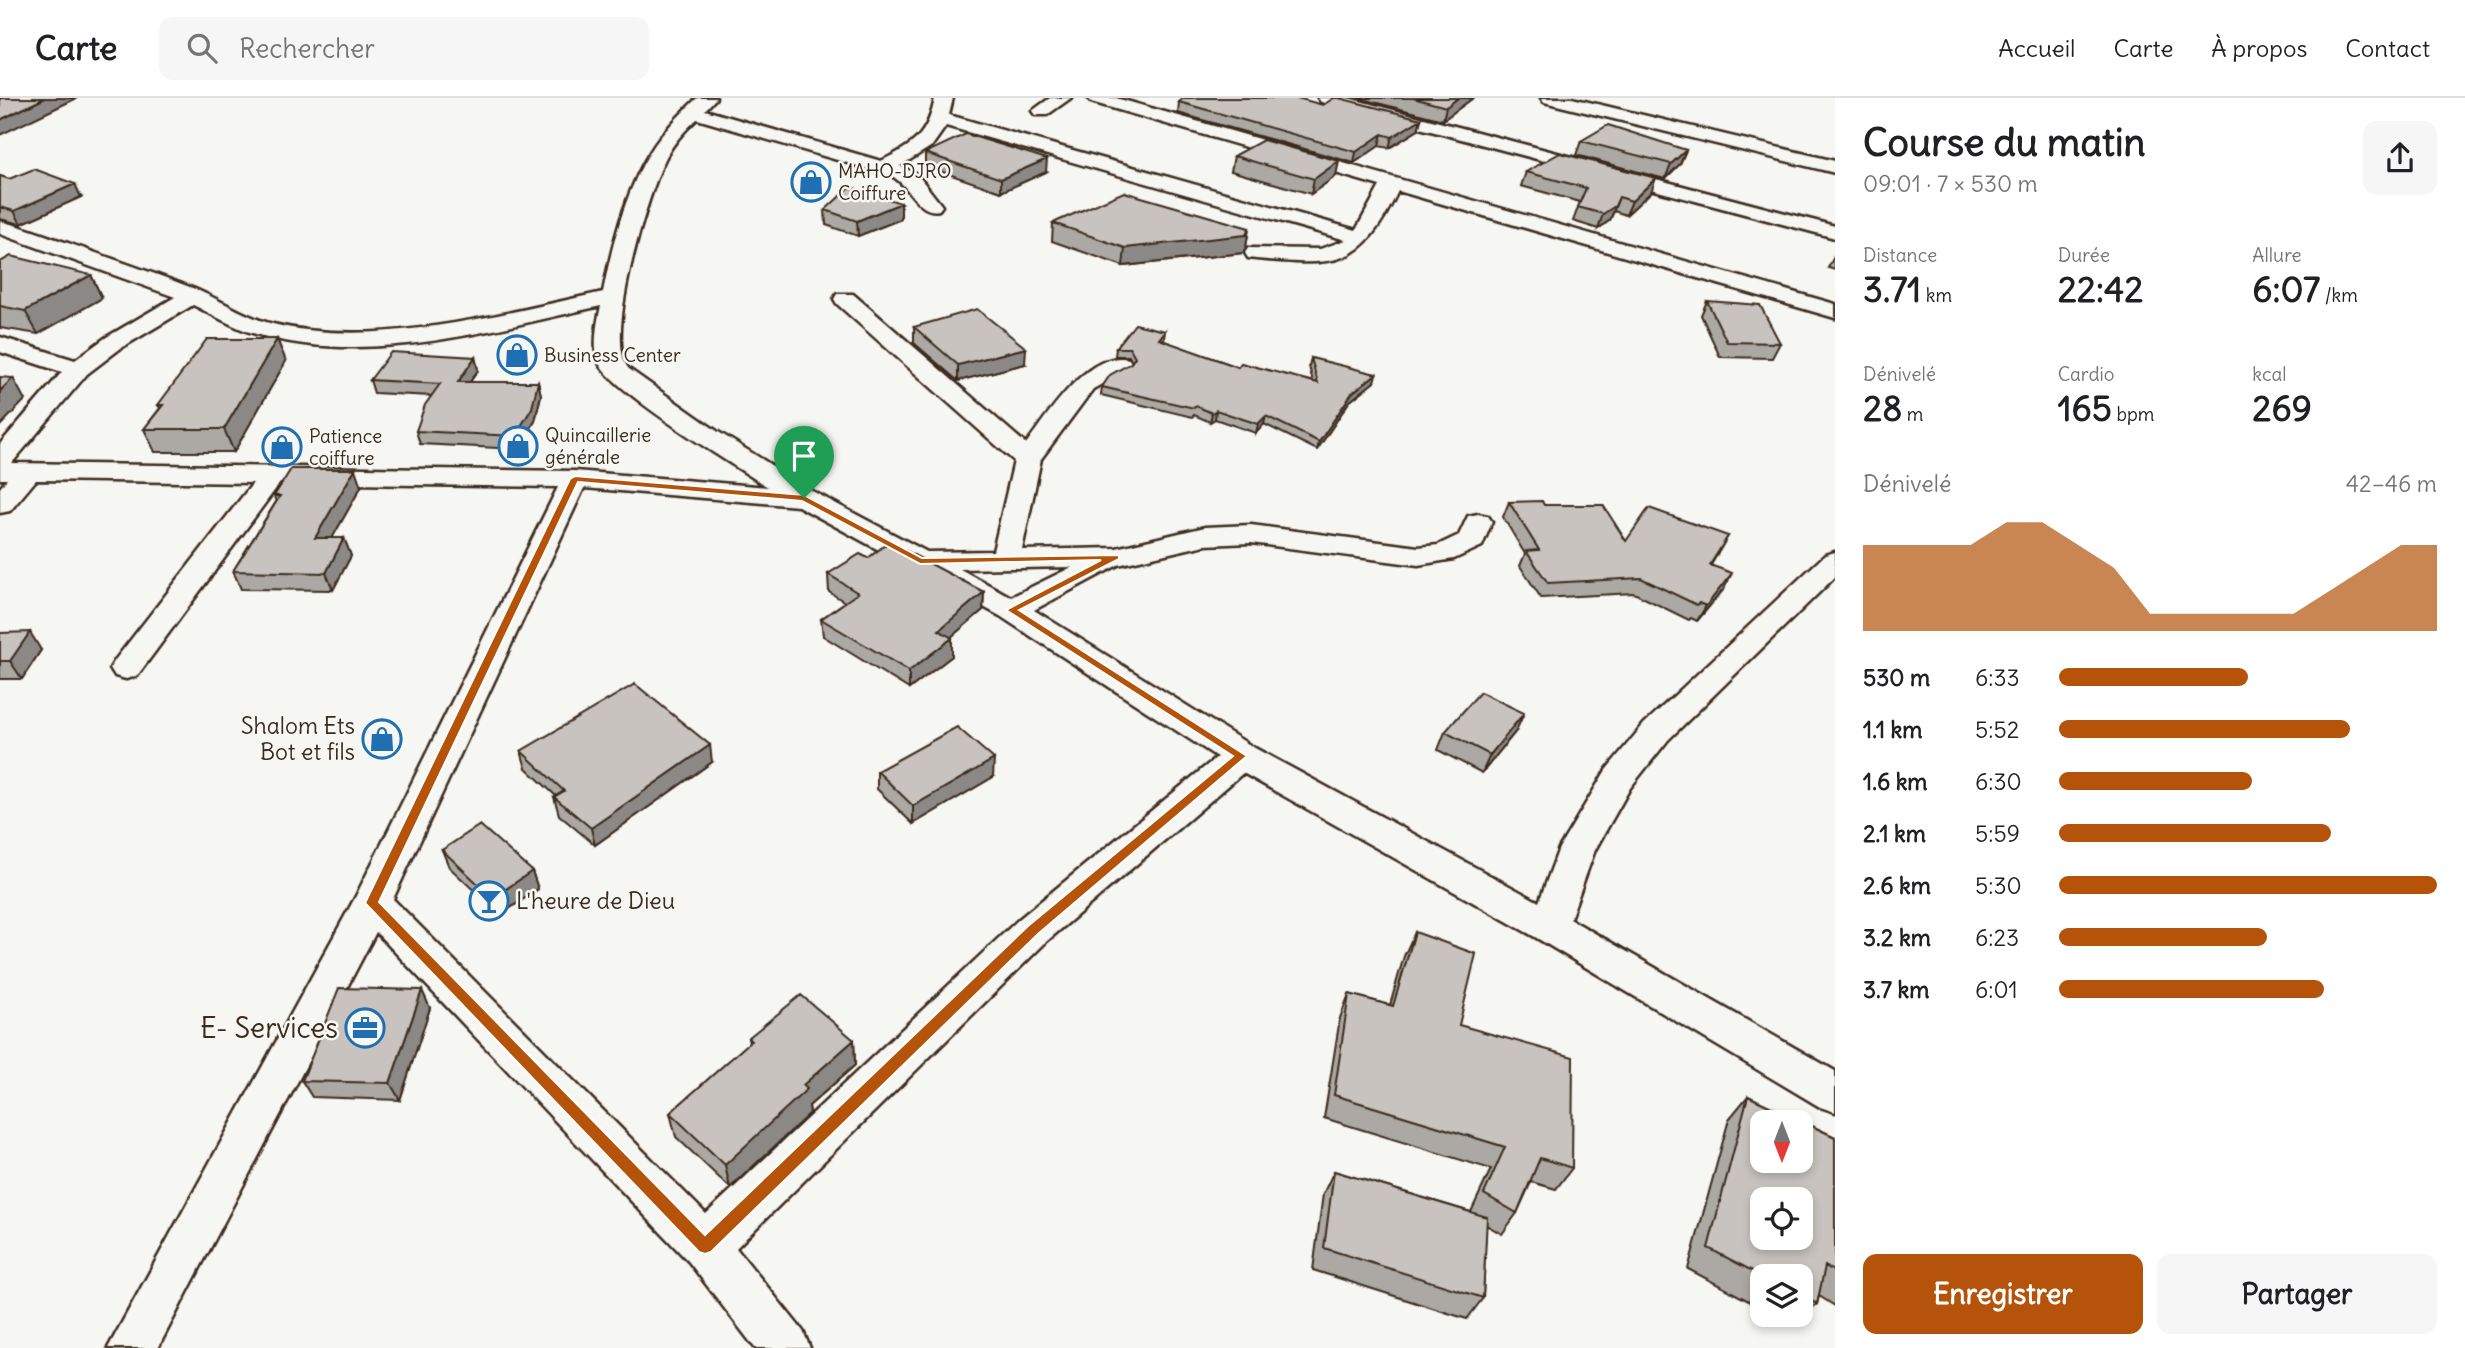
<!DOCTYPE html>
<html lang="fr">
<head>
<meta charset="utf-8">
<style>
  :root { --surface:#fff; --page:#f6f6f6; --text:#202124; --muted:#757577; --line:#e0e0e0; --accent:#b45309 }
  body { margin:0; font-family:Delius,sans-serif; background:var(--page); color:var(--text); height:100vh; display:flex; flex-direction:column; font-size:26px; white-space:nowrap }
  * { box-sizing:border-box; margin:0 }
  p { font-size:23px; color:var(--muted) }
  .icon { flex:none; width:38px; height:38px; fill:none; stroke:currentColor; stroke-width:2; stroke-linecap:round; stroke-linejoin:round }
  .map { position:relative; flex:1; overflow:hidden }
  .details { display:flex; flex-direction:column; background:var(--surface); width:630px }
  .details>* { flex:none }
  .needle { width:46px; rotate:180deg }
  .fabs { position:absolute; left:1750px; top:1012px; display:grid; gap:14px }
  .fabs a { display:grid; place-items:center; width:63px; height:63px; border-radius:14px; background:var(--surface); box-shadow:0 4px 10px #0003; font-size:35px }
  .pin { position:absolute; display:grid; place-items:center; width:60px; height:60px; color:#fff; margin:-72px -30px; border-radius:50% 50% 50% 0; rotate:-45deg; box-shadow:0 0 7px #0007 }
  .pin .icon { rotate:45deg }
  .round { display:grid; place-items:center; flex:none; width:74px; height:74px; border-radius:14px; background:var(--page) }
  .headline { display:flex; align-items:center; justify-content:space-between; height:119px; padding:0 28px }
  h1 { font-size:38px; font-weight:800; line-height:52px }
  .stats { display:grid; grid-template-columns:repeat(3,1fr); gap:10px; height:119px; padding:7px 28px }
  .stats div { display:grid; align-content:center }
  .stats b { font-size:35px; font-weight:800 }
  .stats small { font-size:19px; font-weight:400 }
  .stats p { font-size:19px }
  .chart { height:196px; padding:14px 28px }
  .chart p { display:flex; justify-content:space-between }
  .chart svg { width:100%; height:126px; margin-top:7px; fill:var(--accent); opacity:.7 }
  .button { display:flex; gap:14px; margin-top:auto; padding:14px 28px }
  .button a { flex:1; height:80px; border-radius:14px; background:var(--accent); color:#fff; font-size:28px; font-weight:800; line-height:80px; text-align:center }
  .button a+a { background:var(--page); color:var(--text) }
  ul { padding:0 28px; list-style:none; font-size:23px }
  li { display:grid; grid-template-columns:112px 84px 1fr; align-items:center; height:52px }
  li i { height:18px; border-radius:9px; background:var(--accent) }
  header { display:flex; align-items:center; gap:42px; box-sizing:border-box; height:98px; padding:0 35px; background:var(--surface); border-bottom:2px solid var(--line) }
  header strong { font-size:33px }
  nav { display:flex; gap:38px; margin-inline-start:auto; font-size:24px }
  .search { width:490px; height:63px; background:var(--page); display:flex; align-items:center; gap:18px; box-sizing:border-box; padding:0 24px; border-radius:14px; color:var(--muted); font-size:26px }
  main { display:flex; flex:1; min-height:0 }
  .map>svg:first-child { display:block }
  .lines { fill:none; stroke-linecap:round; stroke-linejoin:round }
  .minor-casing { stroke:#3b2a1e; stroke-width:5 }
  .minor { fill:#f6f6f2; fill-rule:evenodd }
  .wall { fill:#aca8a3; stroke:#3b2a1e; stroke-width:2 }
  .shaded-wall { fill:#8c8885; stroke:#3b2a1e; stroke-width:2 }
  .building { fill:#c8c3be; stroke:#3b2a1e; stroke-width:2; fill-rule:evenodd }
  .route { fill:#b45309; stroke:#fff; stroke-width:2; fill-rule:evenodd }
  .labels { text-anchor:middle; stroke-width:5; stroke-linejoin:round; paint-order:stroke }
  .far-poi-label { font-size:19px; fill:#3b2a1e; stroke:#f6f6f2; text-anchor:start }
  .poi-label { font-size:23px; fill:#3b2a1e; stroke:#f6f6f2; text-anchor:end }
  .near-poi-label { font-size:28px; fill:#3b2a1e; stroke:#f6f6f2; text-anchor:end }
</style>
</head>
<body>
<header>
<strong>Carte</strong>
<div class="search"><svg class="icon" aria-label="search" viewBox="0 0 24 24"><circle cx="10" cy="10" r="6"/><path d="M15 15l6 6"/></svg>Rechercher</div>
<nav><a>Accueil</a><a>Carte</a><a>À propos</a><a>Contact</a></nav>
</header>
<main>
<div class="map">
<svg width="1835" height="1250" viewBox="0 0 1835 1250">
  <rect width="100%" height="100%" fill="#f6f6f2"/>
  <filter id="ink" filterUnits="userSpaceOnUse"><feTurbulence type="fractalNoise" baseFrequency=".0143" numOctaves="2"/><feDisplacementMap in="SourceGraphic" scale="14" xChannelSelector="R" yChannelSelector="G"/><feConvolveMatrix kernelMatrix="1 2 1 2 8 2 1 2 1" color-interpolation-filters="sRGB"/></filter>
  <g filter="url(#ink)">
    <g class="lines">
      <g class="minor-casing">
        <path id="minor" d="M697 0H716L705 12 881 63C914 47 928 37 935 0H953L949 17 1356 132 1380 88 1091 4 1088 0H1116L1835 206V220L1398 93C1361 171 1336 168 1256 161L1248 160 1245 155 1248 150 1320 151 1346 142 946 28 932 48 900 68 917 76 942 108 939 112C919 117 910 88 892 78L697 21C685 32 674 44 666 59 649 92 602 243 629 271L717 333 814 394 927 454 993 453 1014 363 837 206 834 201 837 196H853L1026 346C1047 318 1088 251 1129 261L1132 266 1129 271 1093 291 1041 361 1022 452 1116 450 1205 429 1251 427 1418 449 1438 447 1459 437 1468 418 1478 416 1488 418 1492 424 1482 448 1454 461 1418 467 1251 445 1205 447 1118 467 1034 512 1253 649 1539 804 1559 750 1606 672 1644 626 1825 457 1835 454V479L1668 642 1630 690 1595 752 1570 821 1835 973V1014L1820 1009 1535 839 1243 675 1047 843 736 1150 803 1233 810 1250H755L689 1164 376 834 158 1250H108L356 798 558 389 280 385 137 578 126 581 115 578 110 570 115 562 253 385 36 382 10 413 0 415V390L7 381H0V346L62 274 0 254V239L75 262 105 240 175 199 0 136V123C24 129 47 138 71 146 112 161 154 175 195 191 221 202 245 219 273 226 377 251 500 216 603 194 612 148 625 94 650 54 663 33 680 17 697 0ZM193 207C214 217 234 230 256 236 367 269 491 232 601 208 597 224 593 247 598 263 609 291 736 369 768 389L575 373 12 365 87 276 121 250ZM584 390 798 408 1000 518 1217 659 1019 821 706 1116 393 801ZM1072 469 1011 499 960 471Z
          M1050 0H1071L1047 17H1035L1032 13Z
          M1318 0H1348L1835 128V140L1321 4Z
          M1541 0H1572L1835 63V75L1544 4Z"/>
      </g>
      <use href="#minor" class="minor"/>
    </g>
    <path class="wall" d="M1358 0H1473L1443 22Z
      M1179 4 1323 7 1421 21 1418 32 1389 50 1379 48 1354 65 1178 15Z
      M1581 43 1686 52 1680 66 1665 81 1576 57Z
      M925 55 1046 74 1001 94 925 68Z
      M1234 58 1336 78 1311 96 1231 73Z
      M1526 74 1651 94 1626 117 1614 113 1610 122 1598 131 1573 123 1580 104 1521 88Z
      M0 78 9 81 81 99 21 126 0 121Z
      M901 105V121L858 138 826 127 825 112Z
      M1053 125 1249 130 1246 149 1243 155 1123 168 1052 143Z
      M1835 157V172L1828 170Z
      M0 164 91 177 102 200 38 236 0 230Z
      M1707 203 1780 245 1772 260 1720 259 1701 217Z
      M914 229 1025 266 958 283 914 245Z
      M1164 241 1163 243 1238 269 1313 284 1309 268 1311 260 1374 284 1349 304 1317 352 1264 326 1256 335 1215 321 1210 324 1194 317 1192 319 1101 297 1102 289 1132 264 1129 258H1115L1116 250Z
      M475 259 478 272 470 284H538L541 297 535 323 518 351 420 346 416 333 432 298 374 295 370 282Z
      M286 263 234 354H155L144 331 160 310 158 307Z
      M361 389 332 440H344L351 458 333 492 241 491 233 473 276 404 274 398Z
      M1509 404 1544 407 1626 443 1728 438 1711 467 1724 491 1697 523 1691 520 1689 522 1634 495 1541 500 1520 468 1525 456 1503 419Z
      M868 460 984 494 983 512 951 539 952 558 909 591 823 538 821 521 845 504 829 494 828 476Z
      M0 535 41 552 22 581H0Z
      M1516 633 1482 675 1438 652 1445 634Z
      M521 653 712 664 595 747 559 717 554 699 556 698 526 670Z
      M877 673 993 679 913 726 877 691Z
      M442 752 532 773 538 791 500 817 449 769Z
      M1415 834 1459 927 1572 1070 1556 1091 1531 1084 1517 1115 1502 1136 1486 1127 1483 1200 1467 1221 1313 1172 1323 1096 1334 1073 1471 1114 1491 1071 1324 1020 1340 920 1349 896 1390 907 1404 858Z
      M430 910 400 1002 312 999 302 983Z
      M748 940 854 942 855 967 809 1008 810 1015 730 1090 676 1039 670 1015 749 945Z
      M1748 998 1835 1039V1208L1819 1198 1817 1206 1793 1226 1775 1216H1801V1178H1762V1210L1688 1171 1729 1021Z"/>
    <path class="shaded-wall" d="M45 0H77L0 37V22Z
      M1458 0H1473L1443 22 1446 9Z
      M1421 21 1418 32 1389 50 1392 39Z
      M1382 36 1379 48 1354 65 1356 54Z
      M1686 52 1680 66 1665 81 1671 66Z
      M1047 61 1046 74 1001 94V81Z
      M1339 63 1336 78 1311 96 1314 81Z
      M1656 80 1651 94 1626 117 1632 103Z
      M75 86 81 99 21 126 14 113Z
      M1619 99 1610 122 1598 131 1603 116Z
      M901 105V121L858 138 857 123Z
      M1249 130 1246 149 1243 155 1123 168 1125 150Z
      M91 177 102 200 38 236 25 213Z
      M1165 233 1164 241 1158 250 1159 241Z
      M277 241 286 263 234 354 224 331Z
      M1026 250 1025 266 958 283V267Z
      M475 259 478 272 461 297 458 284Z
      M1376 276 1374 284 1349 304 1317 352 1319 344 1352 295Z
      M13 280 25 302 0 328V293Z
      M538 284 541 297 535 323 518 351 515 338Z
      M1216 312 1215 321 1210 324 1212 315Z
      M1266 318 1264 326 1256 335 1258 326Z
      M355 371 361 389 322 458 315 440Z
      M344 440 351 458 333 492 326 475Z
      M1732 475 1724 491 1697 523 1706 508Z
      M984 494 983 512 938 550 939 532Z
      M30 534 41 552 22 581 10 563Z
      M952 540V558L909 591V573Z
      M1524 615 1516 633 1482 675 1490 657Z
      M710 647 712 664 595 747 591 730Z
      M994 661 993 679 913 726V708Z
      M532 773 538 791 500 817 493 800Z
      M422 892 430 910 400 1002 390 985Z
      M854 942 855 967 809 1008 810 1015 730 1090 725 1067 803 987Z"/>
    <path class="building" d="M0 0H45L0 22Z
      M1184 0H1297L1323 7 1334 0H1339L1421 21 1392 39 1382 36 1356 54 1179 4Z
      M1413 0H1458L1446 9Z
      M1608 27 1686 52 1671 66 1581 43Z
      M966 36 1047 61 1001 81 925 55Z
      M1263 42 1339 63 1314 81 1234 58Z
      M1560 55 1656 80 1632 103 1619 99 1615 108 1603 116 1578 109 1586 90 1526 74Z
      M34 71 75 86 14 113 0 109V78L9 81Z
      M850 89 901 105 857 123 825 112Z
      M1124 94 1249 130 1246 137 1125 150 1053 125Z
      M11 158 91 177 25 213 0 208V164Z
      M1707 203 1760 207 1780 245 1727 244Z
      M977 211 1026 250 958 267 914 229Z
      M1135 226 1165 233 1159 241 1238 269 1241 265 1318 285 1311 260 1376 276 1352 295 1319 344 1266 318 1258 326 1216 312 1212 315 1196 308 1194 310 1102 289 1110 277 1131 265 1135 259 1130 250H1116Z
      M207 241H277L224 331H144L163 307H158Z
      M391 254 475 259 458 284H538L532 310 515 338 416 333 425 307 440 286 370 282Z
      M0 279 13 280 0 293Z
      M291 371H355L315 440H344L326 475 233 473 280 398H274Z
      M1542 403 1544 407H1603L1626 443 1649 410 1728 438 1710 467 1732 475 1706 508 1699 505 1697 507 1641 480 1548 485 1526 453 1539 452 1509 404Z
      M889 444 984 494 939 532 952 540 909 573 821 521 858 495 828 476 860 456 868 460Z
      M30 534 10 563H0V535Z
      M635 586 710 647 591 730 554 699 564 693 521 653Z
      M1480 594 1524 615 1490 657 1445 634Z
      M957 629 994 661 913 708 877 673Z
      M480 727 532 773 493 800 442 752Z
      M1415 834 1476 856 1459 927 1573 959 1572 1070 1540 1060 1517 1115 1484 1096 1505 1049 1334 997 1349 896 1393 908Z
      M339 890 422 892 390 985 302 983Z
      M801 897 854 942 803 987 807 991 725 1067 670 1015 751 943 748 940Z
      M1748 998 1835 1039V1174L1825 1168 1817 1206 1801 1198V1178H1762L1708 1150ZM1762 1024H1801V1062H1762ZM1762 1101H1801V1139H1762Z
      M1334 1073 1487 1119 1483 1200 1324 1150Z"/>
  </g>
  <path class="route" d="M575 378 804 397 922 460 1119 457V461L1019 512 1247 658 1038 836 711 1154 705 1156 699 1154 365 805 570 381ZM578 384 802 403 920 466 1101 462 1006 512 1233 658 1028 828 705 1137 379 804Z"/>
  <defs>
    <g id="shop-ring" transform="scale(2.0125)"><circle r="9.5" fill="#f6f6f2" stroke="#1f6fb2" stroke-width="1.5"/><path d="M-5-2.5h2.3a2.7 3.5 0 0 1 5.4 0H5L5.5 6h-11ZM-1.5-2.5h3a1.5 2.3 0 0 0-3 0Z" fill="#1f6fb2"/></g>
    <g id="bar-ring" transform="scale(2.0125)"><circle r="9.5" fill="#f6f6f2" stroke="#1f6fb2" stroke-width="1.5"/><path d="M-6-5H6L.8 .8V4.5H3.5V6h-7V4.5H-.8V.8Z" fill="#1f6fb2"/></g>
    <g id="office-ring" transform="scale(2.0125)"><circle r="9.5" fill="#f6f6f2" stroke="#1f6fb2" stroke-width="1.5"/><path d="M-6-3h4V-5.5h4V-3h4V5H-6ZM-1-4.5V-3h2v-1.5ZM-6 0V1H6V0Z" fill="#1f6fb2"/></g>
  </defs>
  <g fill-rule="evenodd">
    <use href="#shop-ring" x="811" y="84"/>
    <use href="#shop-ring" x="517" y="257"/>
    <use href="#shop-ring" x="518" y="348"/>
    <use href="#shop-ring" x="282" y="349"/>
    <use href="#shop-ring" x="382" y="641"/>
    <use href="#bar-ring" x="489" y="803"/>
    <use href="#office-ring" x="365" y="930"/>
  </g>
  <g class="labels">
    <g class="far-poi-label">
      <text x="838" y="80">MAHO-DJRO<tspan x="838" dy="22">Coiffure</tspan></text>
      <text x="544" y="264">Business Center</text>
      <text x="545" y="344">Quincaillerie<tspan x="545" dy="22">générale</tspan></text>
      <text x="309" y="345">Patience<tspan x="309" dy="22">coiffure</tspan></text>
    </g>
    <g class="poi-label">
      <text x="355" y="636">Shalom Ets<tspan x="355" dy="26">Bot et fils</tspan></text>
      <text x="516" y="811" text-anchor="start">L'heure de Dieu</text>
    </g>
    <g class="near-poi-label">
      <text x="338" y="940">E- Services</text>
    </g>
  </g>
</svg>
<div class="fabs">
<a><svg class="needle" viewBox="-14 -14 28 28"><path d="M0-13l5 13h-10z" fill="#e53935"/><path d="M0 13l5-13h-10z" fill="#757577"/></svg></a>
<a><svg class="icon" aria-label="locate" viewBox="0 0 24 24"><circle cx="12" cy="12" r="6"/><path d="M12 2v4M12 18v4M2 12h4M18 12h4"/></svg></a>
<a><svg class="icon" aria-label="layers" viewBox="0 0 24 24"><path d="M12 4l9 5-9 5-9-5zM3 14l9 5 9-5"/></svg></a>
</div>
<div class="pin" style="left:804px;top:400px;background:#1e9e55"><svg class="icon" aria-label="arrive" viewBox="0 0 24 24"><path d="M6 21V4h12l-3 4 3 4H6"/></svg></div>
</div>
<section class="details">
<div class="headline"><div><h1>Course du matin</h1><p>09:01 · 7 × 530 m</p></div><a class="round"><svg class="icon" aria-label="share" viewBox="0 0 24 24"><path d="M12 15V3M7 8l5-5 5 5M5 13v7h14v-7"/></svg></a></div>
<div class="stats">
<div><p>Distance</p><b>3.71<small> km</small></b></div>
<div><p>Durée</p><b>22:42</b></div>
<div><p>Allure</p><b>6:07<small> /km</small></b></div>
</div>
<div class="stats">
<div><p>Dénivelé</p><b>28<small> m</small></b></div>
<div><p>Cardio</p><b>165<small> bpm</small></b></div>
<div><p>kcal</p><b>269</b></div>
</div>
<div class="chart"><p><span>Dénivelé</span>42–46 m</p>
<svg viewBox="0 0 160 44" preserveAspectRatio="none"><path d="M0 44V14L10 14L20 14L30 14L40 6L50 6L60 14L70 22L80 38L90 38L100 38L110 38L120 38L130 30L140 22L150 14L160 14V44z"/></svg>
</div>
<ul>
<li><b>530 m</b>6:33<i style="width:50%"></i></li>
<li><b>1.1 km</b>5:52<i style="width:77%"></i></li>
<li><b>1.6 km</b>6:30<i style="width:51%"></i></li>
<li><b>2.1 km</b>5:59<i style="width:72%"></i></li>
<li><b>2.6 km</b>5:30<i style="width:100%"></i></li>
<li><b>3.2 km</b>6:23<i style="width:55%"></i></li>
<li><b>3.7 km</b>6:01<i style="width:70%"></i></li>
</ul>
<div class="button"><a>Enregistrer</a><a>Partager</a></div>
</section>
</main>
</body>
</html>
